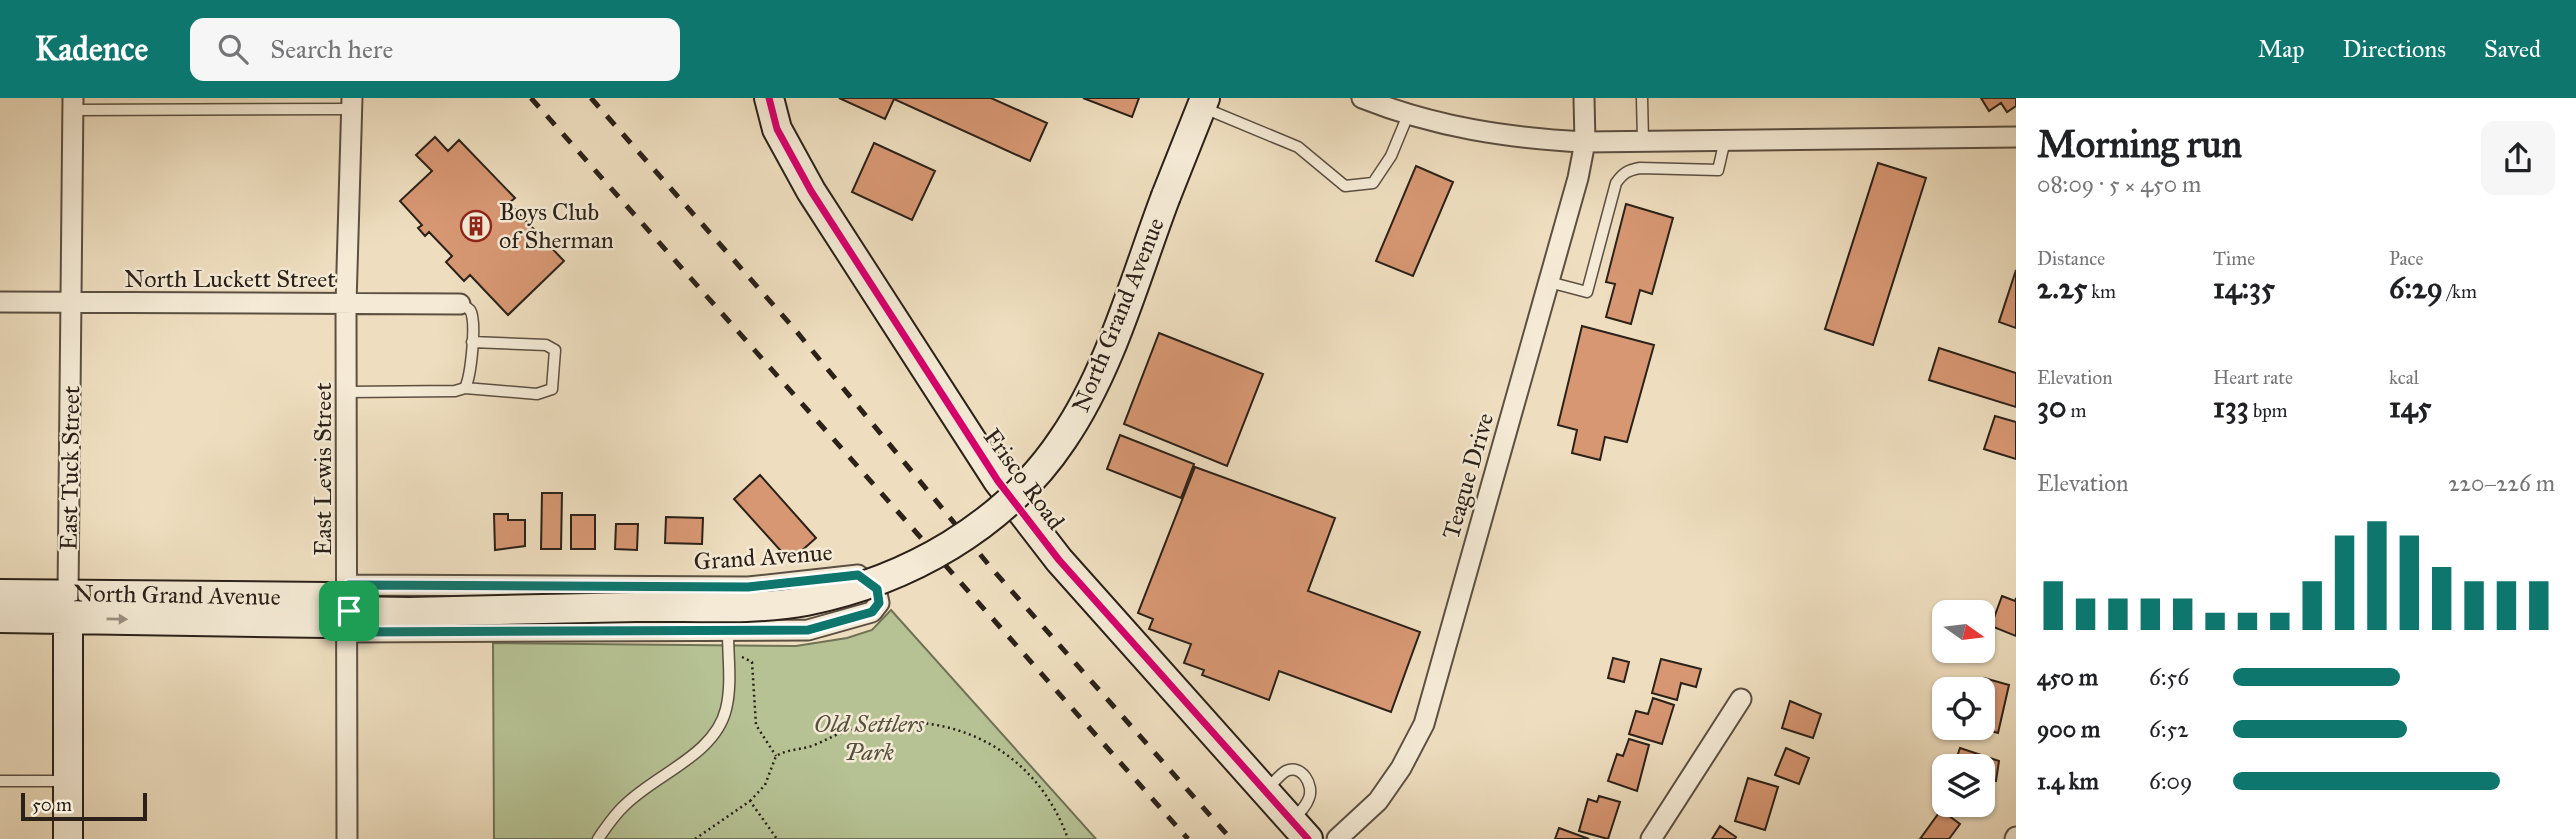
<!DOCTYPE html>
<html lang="en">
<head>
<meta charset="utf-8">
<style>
  :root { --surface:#fff; --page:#f6f6f6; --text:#202124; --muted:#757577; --accent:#0f766e }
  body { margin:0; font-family:"IM FELL Great Primer",serif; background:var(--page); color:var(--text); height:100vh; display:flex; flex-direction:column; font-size:26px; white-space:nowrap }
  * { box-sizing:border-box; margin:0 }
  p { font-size:23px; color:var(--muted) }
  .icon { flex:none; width:38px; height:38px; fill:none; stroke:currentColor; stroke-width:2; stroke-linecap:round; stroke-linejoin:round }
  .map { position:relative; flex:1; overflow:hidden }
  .details { display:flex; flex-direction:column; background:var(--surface); width:560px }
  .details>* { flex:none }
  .needle { width:46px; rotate:104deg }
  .tools { position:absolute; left:1932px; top:502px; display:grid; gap:14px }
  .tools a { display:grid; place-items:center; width:63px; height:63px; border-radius:14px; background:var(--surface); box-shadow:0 2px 5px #0004; font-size:35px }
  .scale { position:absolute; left:21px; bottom:18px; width:126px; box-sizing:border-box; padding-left:7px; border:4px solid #2b2119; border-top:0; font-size:19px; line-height:24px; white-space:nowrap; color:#2b2119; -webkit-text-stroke:5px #f4ead5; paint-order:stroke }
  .pin { position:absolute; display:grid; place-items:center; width:60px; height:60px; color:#fff; margin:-30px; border-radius:14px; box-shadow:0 4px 10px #0006 }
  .round { display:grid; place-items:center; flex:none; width:74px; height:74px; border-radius:14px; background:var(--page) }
  .head { display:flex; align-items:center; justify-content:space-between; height:119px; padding:0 21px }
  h1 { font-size:38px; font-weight:700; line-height:52px }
  .stats { display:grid; grid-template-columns:repeat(3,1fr); gap:10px; height:119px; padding:7px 21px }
  .stats div { display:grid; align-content:center }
  .stats b { font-size:30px; font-weight:700 }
  .stats small { font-size:19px; font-weight:400 }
  .stats p { font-size:19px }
  .chart { height:196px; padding:14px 21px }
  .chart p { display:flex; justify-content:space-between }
  .chart svg { width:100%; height:126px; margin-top:7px; stroke:var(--accent); stroke-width:6 }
  ul { padding:0 21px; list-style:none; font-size:23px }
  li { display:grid; grid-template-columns:112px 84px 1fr; align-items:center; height:52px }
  li i { height:18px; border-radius:9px; background:var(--accent) }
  header { display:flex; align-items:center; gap:42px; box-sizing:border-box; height:98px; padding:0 35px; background:var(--accent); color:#fff }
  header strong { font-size:33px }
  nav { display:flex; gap:38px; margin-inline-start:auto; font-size:24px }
  .search { width:490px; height:63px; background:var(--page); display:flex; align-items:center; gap:18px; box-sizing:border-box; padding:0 24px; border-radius:14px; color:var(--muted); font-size:26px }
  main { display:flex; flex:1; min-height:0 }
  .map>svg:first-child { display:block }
  .green { fill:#b6c294; stroke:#707256; stroke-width:2 }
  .building { fill:#d79773; stroke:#2b2119; stroke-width:2 }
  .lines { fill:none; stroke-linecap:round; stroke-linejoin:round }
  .lane-casing { stroke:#5c5042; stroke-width:13 }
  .street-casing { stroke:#5c5042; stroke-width:23 }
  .secondary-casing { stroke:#2b2119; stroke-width:32 }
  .path { stroke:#2b2119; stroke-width:2.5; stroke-dasharray:2 3.5; stroke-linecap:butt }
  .lane { stroke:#f4ead5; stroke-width:10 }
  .street { stroke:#f4ead5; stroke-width:19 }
  .secondary { stroke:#f4ead5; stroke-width:28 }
  .rail { stroke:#2b2119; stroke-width:5; stroke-dasharray:12 12; stroke-linecap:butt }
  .secondary-bridge-casing { stroke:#2b2119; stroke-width:32; stroke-linecap:butt }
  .secondary-bridge { stroke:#f4ead5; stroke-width:28 }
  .cycleway-casing { stroke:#f4ead5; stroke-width:11 }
  .cycleway { stroke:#d6006c; stroke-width:7 }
  .oneway { fill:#9a9080 }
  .route-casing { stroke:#fff; stroke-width:14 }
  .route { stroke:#0f766e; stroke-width:9 }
  .labels { text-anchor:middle; stroke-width:5; stroke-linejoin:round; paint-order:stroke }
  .poi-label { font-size:24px; fill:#2b2119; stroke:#f4ead5; text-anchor:start }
  .street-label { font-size:24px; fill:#2b2119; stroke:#f4ead5 }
  .park-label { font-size:24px; font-style:italic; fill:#55513e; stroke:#f4ead5 }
</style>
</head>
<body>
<header>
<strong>Kadence</strong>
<div class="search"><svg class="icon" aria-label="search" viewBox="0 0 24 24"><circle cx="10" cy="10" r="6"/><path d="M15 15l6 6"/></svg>Search here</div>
<nav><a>Map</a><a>Directions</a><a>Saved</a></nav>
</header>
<main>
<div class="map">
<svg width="2016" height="741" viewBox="0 0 2016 741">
  <rect width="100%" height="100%" fill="#eedebf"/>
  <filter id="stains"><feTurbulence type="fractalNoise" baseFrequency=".00286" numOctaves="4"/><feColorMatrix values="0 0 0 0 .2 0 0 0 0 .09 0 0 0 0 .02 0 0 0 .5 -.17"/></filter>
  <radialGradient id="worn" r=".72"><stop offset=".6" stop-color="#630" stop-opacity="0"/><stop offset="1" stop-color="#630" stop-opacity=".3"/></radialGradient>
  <path class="green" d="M891 512 1096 741H494L493 545 796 548 847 540 872 532Z"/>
  <path class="building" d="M839 0H991L1047 25 1030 63 894 1 885 21Z
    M1083 0H1139L1132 19Z
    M1981 0H2016V8L2007 14 2001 5 1989 13Z
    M435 39 448 53 459 42 515 100 509 105 564 163 508 217 470 177 464 183 446 164 452 158 429 134 425 138 418 130 422 127 400 103 432 73 416 57Z
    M874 45 935 73 912 122 852 94Z
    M1878 65 1926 80 1873 247 1825 231Z
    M1416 68 1453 84 1413 178 1376 163Z
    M1626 106 1673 120 1652 196 1640 192 1631 226 1606 219 1615 186 1606 184Z
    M2016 172V230L1999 224Z
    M1582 228 1654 247 1627 344 1605 339 1600 362 1572 355 1577 332 1558 327Z
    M1159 235 1263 276 1227 368 1124 326Z
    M1939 250 2016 275V309L1929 282Z
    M1995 318 2016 324V361L1984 351Z
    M1120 337 1194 366 1181 400 1107 371Z
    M1195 369 1335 420 1308 493 1420 534 1391 614 1279 573 1269 602 1202 577 1204 572 1184 565 1191 546 1149 531 1153 521 1138 515Z
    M760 377 816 440 790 463 734 401Z
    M542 395H562L561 451H541Z
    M494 416H508V422H525V448L495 452Z
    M571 417H595V451H571Z
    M666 419 703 420 702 446 665 445Z
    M616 426H638L637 452 615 451Z
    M2002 498 2015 503 2016 500V538L1991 528Z
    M1613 560 1629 564 1624 584 1608 580Z
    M1661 561 1701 571 1696 589 1681 585 1677 602 1652 595Z
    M1984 580 2009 587 1998 635 1981 630V592Z
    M1653 600 1674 607 1662 646 1629 636 1636 613 1648 616Z
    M1790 603 1821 616 1813 640 1782 630Z
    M1629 641 1649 647 1637 693 1608 683 1617 656 1623 658Z
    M1786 650 1809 660 1799 686 1775 677Z
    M1960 650 1999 663 1996 683 1989 681 1983 698V668L1955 665Z
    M1748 680 1778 689 1765 732 1735 723Z
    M1599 698 1620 704 1608 741 1579 733 1588 701 1597 704Z
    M1941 712 1960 726 1949 741H1920Z
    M1720 728 1736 739 1735 741H1712Z
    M1559 730 1589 741H1555Z"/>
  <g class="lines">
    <g class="lane-casing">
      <path id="lane" d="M1642 0 1643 43
        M1204 10 1298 49 1345 88 1373 85 1391 58 1408 17
        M73 12 352 11
        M1549 184 1587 194 1616 85C1623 75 1628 72 1640 70L1718 72 1725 42
        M465 290 537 296 552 291 555 252 546 247 472 244
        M347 294 455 293 465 290C471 278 477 223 470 212 467 209 463 208 460 206
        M0 683H67
        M1266 692C1272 687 1279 677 1286 673 1302 666 1314 687 1309 700 1306 709 1299 715 1292 722
        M598 741C606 729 614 717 625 707 656 676 715 657 726 611 732 587 728 560 728 535"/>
    </g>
    <g class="street-casing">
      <path id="street" d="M1362 0C1435 29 1507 40 1585 44L2016 39
        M0 204 460 206
        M68 496 73 0
        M349 534 808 532 872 514 879 505 876 491 858 477 748 489 349 487
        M347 741 346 206 352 0
        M1337 741 1378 703 1401 670 1424 626 1578 80 1585 44 1584 0
        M1651 741 1741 601
        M2015 741 2016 739"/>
    </g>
    <g class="secondary-casing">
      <path id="secondary" d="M769 0 777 31 811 93 998 383 1059 462 1308 741
        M1166 98 1205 0
        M0 496 327 499 349 513
        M0 520 327 525 349 513 409 514
        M68 741V502"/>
    </g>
    <path class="path" d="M742 559 752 564 756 627 776 658
      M750 703 765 687 776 658C788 651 799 652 812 648 829 641 843 632 862 628 953 610 1037 653 1068 741
      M695 741 750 703 777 741"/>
    <use href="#lane" class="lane"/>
    <use href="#street" class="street"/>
    <use href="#secondary" class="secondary"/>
    <path class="rail" d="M531 0 1188 741
      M591 0 792 228 993 472 1231 741"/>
    <g class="secondary-bridge-casing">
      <path id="secondary-bridge" d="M409 514C484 512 560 511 636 509 690 508 753 513 806 503 907 483 1005 428 1063 341 1111 271 1136 177 1166 98"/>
    </g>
    <use href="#secondary-bridge" class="secondary-bridge"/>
    <g class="cycleway-casing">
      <path id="cycleway" d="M769 0 777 31 811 93 998 383 1059 462 1308 741
        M349 534 808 532 872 514 879 505 876 491 858 477 748 489 349 487"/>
    </g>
    <use href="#cycleway" class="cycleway"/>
  </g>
  <defs><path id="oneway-solid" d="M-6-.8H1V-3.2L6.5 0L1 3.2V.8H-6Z" transform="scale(1.75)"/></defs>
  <use class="oneway" href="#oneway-solid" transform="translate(117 521) rotate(1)"/>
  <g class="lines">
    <g class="route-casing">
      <path id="route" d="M858 477 877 491 879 505 872 514 808 532 349 534V487L748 489Z"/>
    </g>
    <use href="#route" class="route"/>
  </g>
  <defs>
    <g id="building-ring" transform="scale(1.575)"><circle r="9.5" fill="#f4ead5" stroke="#8f2418" stroke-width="1.5"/><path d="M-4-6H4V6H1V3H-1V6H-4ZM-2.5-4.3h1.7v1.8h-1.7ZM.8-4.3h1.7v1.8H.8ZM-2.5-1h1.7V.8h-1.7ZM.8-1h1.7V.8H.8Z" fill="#8f2418"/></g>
  </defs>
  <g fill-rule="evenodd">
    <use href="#building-ring" x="476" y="128"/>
  </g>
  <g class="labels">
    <g class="poi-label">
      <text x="499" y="122">Boys Club<tspan x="499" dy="28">of Sherman</tspan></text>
    </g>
    <g class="street-label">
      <text x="230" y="189">North Luckett Street</text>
      <text transform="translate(1118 217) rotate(-68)" y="8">North Grand Avenue</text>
      <text transform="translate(70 370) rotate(-89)" y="8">East Tuck Street</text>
      <text transform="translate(323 371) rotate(-90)" y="8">East Lewis Street</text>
      <text transform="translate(1468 378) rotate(-74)" y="8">Teague Drive</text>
      <text transform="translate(1024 381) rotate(54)" y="8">Frisco Road</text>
      <text transform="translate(763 459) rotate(-4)" y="8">Grand Avenue</text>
      <text transform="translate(177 497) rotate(1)" y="8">North Grand Avenue</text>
    </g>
    <g class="park-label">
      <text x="869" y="634">Old Settlers<tspan x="869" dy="28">Park</tspan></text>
    </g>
  </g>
  <rect width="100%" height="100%" filter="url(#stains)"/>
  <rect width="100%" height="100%" fill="url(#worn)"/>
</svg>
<div class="tools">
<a><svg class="needle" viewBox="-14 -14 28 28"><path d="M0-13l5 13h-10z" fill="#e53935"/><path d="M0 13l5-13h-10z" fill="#757577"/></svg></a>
<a><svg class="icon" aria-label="locate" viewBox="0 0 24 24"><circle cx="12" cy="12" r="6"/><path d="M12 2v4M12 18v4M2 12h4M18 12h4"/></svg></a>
<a><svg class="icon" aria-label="layers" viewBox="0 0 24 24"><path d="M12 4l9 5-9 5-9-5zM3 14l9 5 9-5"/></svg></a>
</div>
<div class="scale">50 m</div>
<div class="pin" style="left:349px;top:513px;background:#1e9e55"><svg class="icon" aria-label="arrive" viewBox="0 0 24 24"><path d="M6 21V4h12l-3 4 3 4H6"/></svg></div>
</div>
<section class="details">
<div class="head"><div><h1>Morning run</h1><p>08:09 · 5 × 450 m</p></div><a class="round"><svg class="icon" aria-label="share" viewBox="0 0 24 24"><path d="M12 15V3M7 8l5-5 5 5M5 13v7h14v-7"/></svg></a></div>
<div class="stats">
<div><p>Distance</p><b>2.25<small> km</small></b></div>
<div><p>Time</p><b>14:35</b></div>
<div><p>Pace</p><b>6:29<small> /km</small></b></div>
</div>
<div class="stats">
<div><p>Elevation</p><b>30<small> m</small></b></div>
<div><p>Heart rate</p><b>133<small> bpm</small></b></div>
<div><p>kcal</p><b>145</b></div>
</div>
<div class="chart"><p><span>Elevation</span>220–226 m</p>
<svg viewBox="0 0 160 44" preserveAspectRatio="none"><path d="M5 44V27M15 44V33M25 44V33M35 44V33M45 44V33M55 44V38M65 44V38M75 44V38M85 44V27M95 44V11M105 44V6M115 44V11M125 44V22M135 44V27M145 44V27M155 44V27"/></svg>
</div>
<ul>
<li><b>450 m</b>6:56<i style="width:52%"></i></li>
<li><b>900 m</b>6:52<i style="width:54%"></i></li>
<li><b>1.4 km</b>6:09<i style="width:83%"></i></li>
</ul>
</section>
</main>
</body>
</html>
